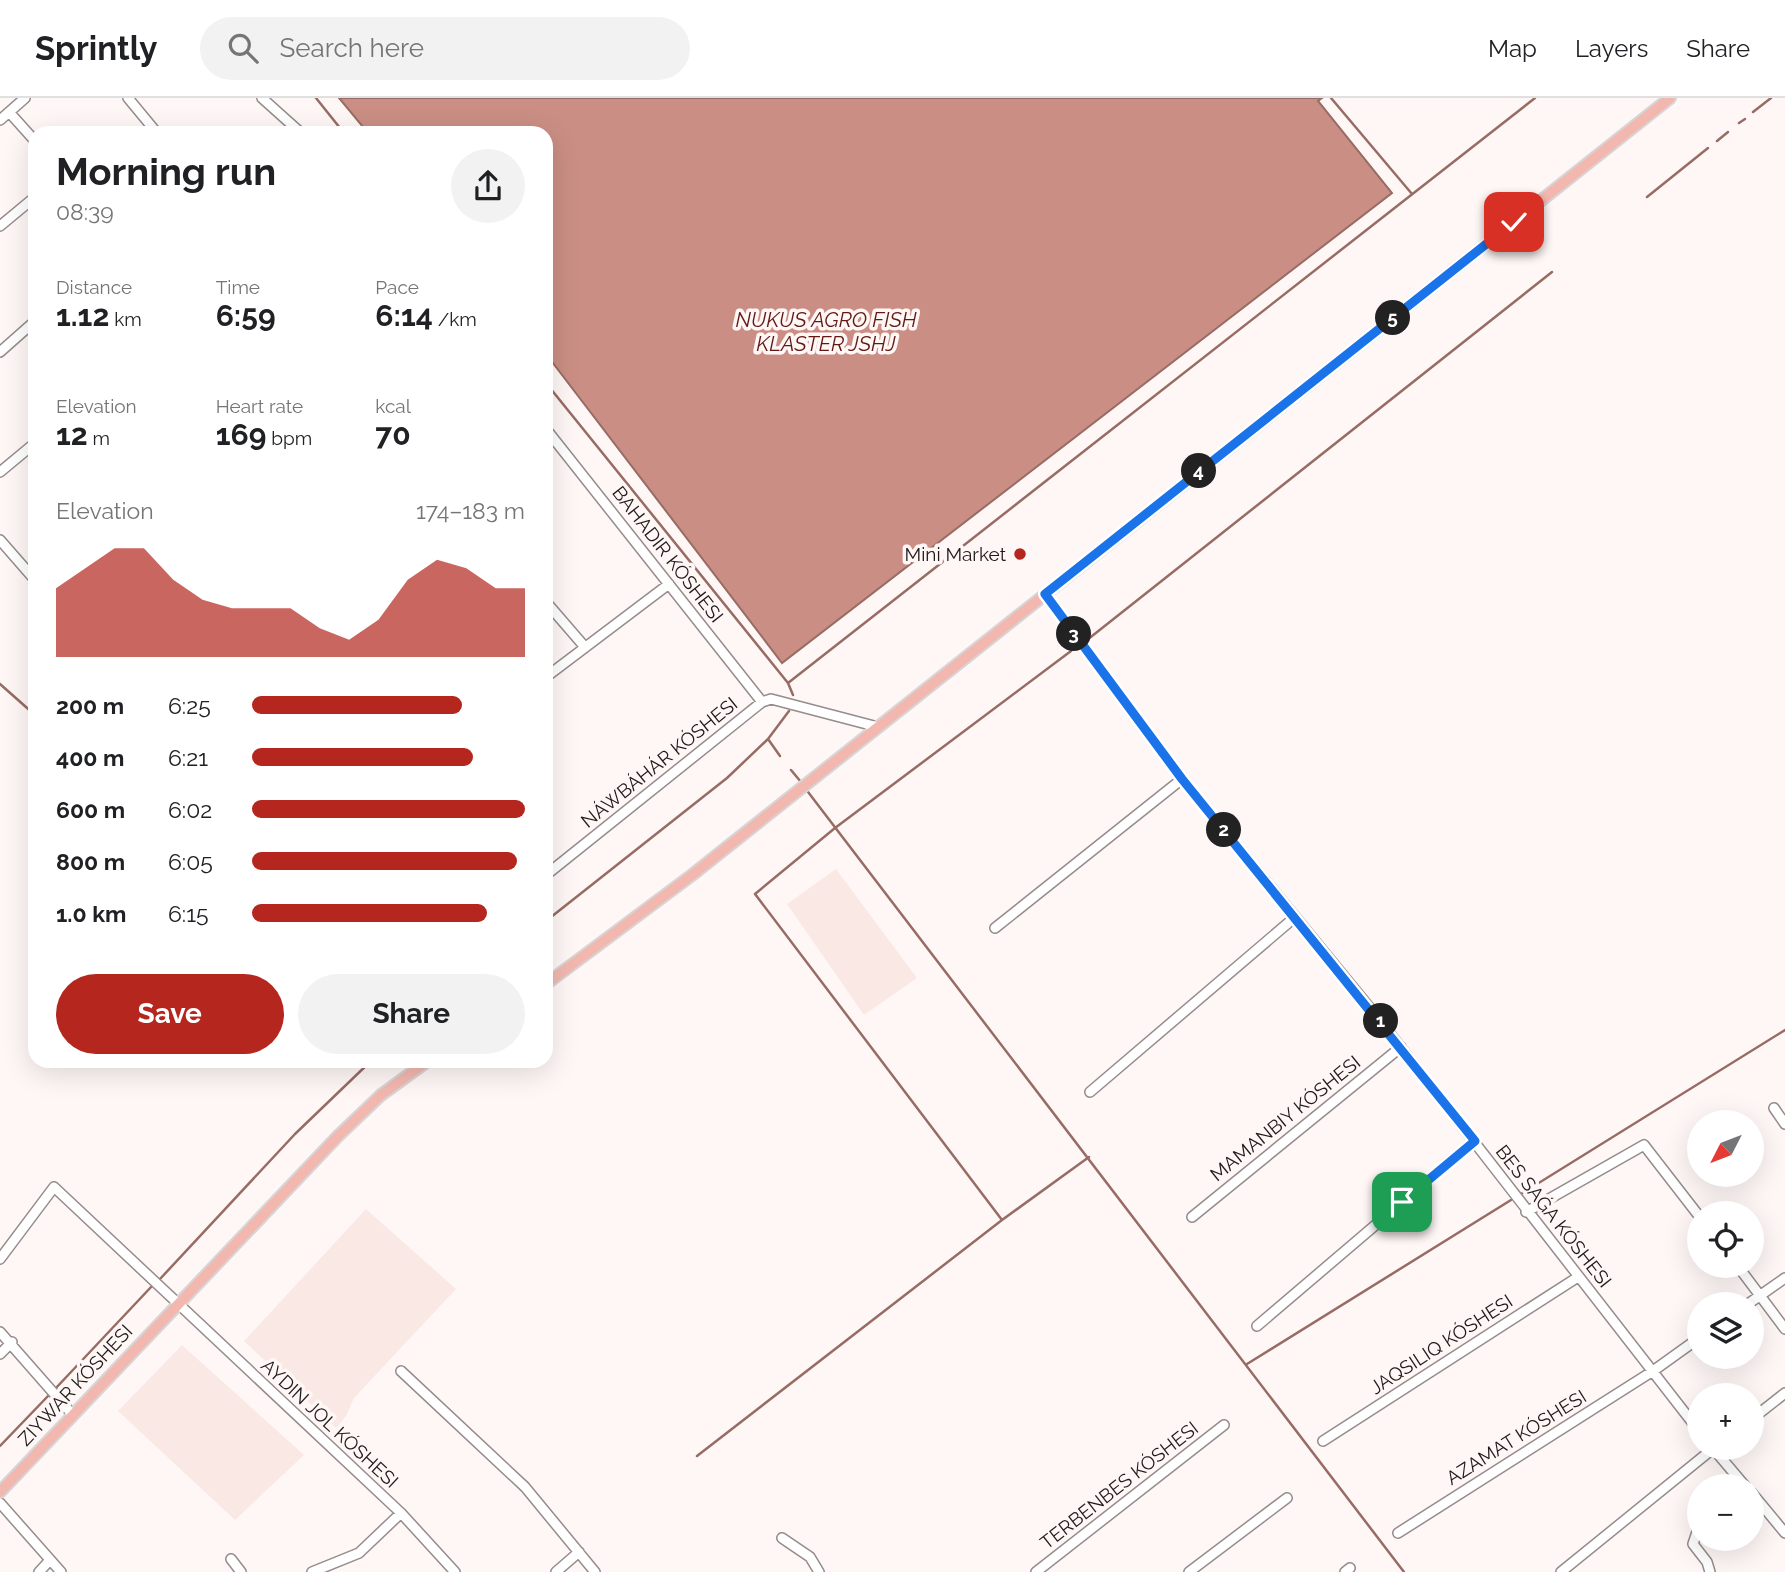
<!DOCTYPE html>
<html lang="en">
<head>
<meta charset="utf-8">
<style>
  :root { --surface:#fff; --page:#f2f2f2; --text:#202124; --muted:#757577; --line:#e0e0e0; --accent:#b5261e }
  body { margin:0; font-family:Raleway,sans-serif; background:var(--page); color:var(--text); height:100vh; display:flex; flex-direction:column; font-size:26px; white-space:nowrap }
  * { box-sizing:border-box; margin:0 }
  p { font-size:23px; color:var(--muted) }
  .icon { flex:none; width:38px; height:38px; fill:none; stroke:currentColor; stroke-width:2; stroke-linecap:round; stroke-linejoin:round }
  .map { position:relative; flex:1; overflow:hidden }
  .side { position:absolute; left:28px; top:28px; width:525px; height:942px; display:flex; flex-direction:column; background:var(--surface); border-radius:21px; box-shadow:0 7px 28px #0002 }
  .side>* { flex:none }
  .needle { width:46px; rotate:228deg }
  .buttons { position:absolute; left:1687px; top:1012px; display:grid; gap:14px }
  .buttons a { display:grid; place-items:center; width:77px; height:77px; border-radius:50%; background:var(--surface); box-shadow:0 7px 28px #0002; font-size:35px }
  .pin { position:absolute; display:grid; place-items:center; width:60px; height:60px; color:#fff; margin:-30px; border-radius:14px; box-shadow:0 4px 10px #0006 }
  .km { position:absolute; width:35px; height:35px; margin:-18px; border-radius:50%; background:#222; color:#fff; font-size:19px; line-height:35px; text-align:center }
  .round { display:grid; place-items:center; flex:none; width:74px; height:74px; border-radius:37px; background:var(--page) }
  .summary { display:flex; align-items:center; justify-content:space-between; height:119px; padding:0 28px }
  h1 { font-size:38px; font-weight:700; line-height:52px }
  .metrics { display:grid; grid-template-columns:repeat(3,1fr); gap:10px; height:119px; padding:7px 28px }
  .metrics div { display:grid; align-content:center }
  .metrics b { font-size:30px; font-weight:700 }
  .metrics small { font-size:19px; font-weight:400 }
  .metrics p { font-size:19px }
  .chart { height:196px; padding:14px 28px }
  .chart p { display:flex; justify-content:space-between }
  .chart svg { width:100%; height:126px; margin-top:7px; fill:var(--accent); opacity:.7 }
  .button { display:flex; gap:14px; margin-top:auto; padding:14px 28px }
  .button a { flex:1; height:80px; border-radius:42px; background:var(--accent); color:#fff; font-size:28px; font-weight:700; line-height:80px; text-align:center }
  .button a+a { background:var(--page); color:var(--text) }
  ul { padding:0 28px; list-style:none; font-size:23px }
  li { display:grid; grid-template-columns:112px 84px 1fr; align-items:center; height:52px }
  li i { height:18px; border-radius:9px; background:var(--accent) }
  header { display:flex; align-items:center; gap:42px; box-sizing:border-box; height:98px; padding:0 35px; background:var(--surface); border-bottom:2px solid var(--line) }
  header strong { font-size:33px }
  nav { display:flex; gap:38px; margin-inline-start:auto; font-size:24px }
  .search { width:490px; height:63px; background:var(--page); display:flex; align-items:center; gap:18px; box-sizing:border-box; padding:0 24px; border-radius:38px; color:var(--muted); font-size:26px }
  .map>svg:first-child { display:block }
  .built { fill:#fae8e4 }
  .water { fill:#ca8e84; stroke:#976c64; stroke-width:2 }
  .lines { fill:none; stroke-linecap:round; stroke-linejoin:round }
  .stream { stroke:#976c64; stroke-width:2.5 }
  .minor-casing { stroke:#958c8b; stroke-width:12 }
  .major-casing { stroke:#d7d6d6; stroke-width:14 }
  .minor { stroke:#fff; stroke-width:9 }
  .major { stroke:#f2b8b0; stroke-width:10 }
  .route-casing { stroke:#fff; stroke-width:14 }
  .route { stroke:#1a73e8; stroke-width:9 }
  .poi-dot { fill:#b5261e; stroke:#fff7f6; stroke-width:2.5 }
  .labels { text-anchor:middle; stroke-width:7; stroke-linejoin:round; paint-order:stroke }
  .street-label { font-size:19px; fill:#1f1b1b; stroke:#fff7f6 }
  .poi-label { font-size:19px; fill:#1f1b1b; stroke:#fff7f6; text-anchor:end }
  .water-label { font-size:21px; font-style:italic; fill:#621913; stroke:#fff7f6 }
</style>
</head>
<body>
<header>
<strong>Sprintly</strong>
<div class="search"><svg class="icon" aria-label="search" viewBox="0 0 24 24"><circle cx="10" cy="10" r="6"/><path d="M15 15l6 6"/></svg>Search here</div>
<nav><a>Map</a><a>Layers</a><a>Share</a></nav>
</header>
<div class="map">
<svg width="1785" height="1474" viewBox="0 0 1785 1474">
  <rect width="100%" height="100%" fill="#fff7f6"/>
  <path class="built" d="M836 771 917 880 864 917 787 806Z
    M366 1111 456 1191 354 1300 346 1318 336 1330 244 1243Z
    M182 1247 304 1357 235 1422 118 1313Z"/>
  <path class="water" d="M339 0H1322L1318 3 1392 95 782 565 546 256V35H368Z"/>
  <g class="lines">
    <path class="stream" d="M316 0 344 35
      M1331 0 1412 96
      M1753 14 1771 0
      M1739 25 1745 21
      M1717 43 1728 34
      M1647 99 1708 50
      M546 285 788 585 793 597
      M1087 542 1552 174
      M788 585 1535 0
      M0 586 35 617
      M768 641 789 613
      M791 672 801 684
      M805 690 1404 1474
      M546 823 727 680 768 641 780 658
      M1521 1096 1785 932
      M1002 1122 1089 1059
      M160 1181 295 1036 372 962
      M1247 1266 1511 1102
      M55 1291 152 1188
      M0 1348 49 1297
      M697 1358 1002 1122 755 796 835 730 1071 553"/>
    <g class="minor-casing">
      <path id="minor" d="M128 0 157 35
        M262 0 301 35
        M9 14 35 43
        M0 22 25 0
        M0 128 35 99
        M0 254 35 223
        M546 331 762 604
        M0 374 35 345
        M0 442 35 482
        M1045 496 1182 681 1370 910 1699 1333
        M546 504 584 548
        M546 579 669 486
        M546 777 762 604 771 601 878 629
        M995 830 1182 681
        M1090 994 1294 820
        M1774 1010 1785 1026
        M1526 1114 1644 1047 1699 1118
        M1192 1119 1401 949
        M0 1161 54 1089 401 1415 455 1474
        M1737 1167 1785 1231
        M1748 1206 1785 1180
        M1257 1228 1474 1043
        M0 1234 72 1316
        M0 1256 12 1244
        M401 1273 525 1389 595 1474
        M1752 1321 1785 1295
        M1323 1343 1578 1179
        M1712 1349 1745 1388
        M1752 1395 1785 1435
        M0 1405 61 1474
        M1699 1428 1693 1446 1707 1464 1710 1474
        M1398 1435 1653 1273 1699 1240
        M782 1440 810 1459 819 1474
        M231 1461 241 1474
        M39 1474 50 1462
        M312 1474 359 1455 401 1415
        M556 1474 579 1454
        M1036 1474 1224 1327
        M1189 1474 1287 1400
        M1345 1474 1350 1470
        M1561 1474 1715 1349"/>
    </g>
    <g class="major-casing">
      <path id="major" d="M546 886 692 777 1670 0
        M0 1394 338 1038 381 997 429 962"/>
    </g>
    <use href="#minor" class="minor"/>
    <use href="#major" class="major"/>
  </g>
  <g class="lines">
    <g class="route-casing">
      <path id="route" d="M1402 1104 1475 1043 1182 681 1045 496 1514 124"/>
    </g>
    <use href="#route" class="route"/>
  </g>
  <circle class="poi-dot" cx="1020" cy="456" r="7"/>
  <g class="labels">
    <g class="street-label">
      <text transform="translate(668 456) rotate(52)" y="7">BAHADIR KÓSHESI</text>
      <text transform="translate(659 664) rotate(-39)" y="7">NÁWBÁHÁR KÓSHESI</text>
      <text transform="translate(1285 1020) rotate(-39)" y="7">MAMANBIY KÓSHESI</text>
      <text transform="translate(1554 1118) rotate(52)" y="7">BES SAǴA KÓSHESI</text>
      <text transform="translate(1441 1246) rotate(-33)" y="7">JAQSILIQ KÓSHESI</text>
      <text transform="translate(75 1287) rotate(-47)" y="7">ZIYWAR KÓSHESI</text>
      <text transform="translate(330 1325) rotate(43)" y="7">AYDIN JOL KÓSHESI</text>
      <text transform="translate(1516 1339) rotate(-32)" y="7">AZAMAT KÓSHESI</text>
      <text transform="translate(1119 1387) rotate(-38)" y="7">TERBENBES KÓSHESI</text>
    </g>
    <g class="poi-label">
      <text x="1006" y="463">Mini Market</text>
    </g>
    <g class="water-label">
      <text x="826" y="229">NUKUS AGRO FISH<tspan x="826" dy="24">KLASTER JSHJ</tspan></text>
    </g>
  </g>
</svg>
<div class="buttons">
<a><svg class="needle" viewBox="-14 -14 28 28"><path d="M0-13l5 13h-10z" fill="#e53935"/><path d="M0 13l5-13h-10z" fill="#757577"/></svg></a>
<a><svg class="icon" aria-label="locate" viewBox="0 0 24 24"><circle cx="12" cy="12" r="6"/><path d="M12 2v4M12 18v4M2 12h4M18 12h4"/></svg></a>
<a><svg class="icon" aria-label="layers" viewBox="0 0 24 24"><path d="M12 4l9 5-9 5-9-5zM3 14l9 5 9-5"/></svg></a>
<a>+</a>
<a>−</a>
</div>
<div class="pin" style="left:1402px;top:1104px;background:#1e9e55"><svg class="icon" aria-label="arrive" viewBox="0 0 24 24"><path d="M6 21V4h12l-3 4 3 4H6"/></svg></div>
<div class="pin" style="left:1514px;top:124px;background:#d93025"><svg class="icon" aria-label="check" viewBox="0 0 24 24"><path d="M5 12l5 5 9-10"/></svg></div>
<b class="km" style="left:1381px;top:923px">1</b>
<b class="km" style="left:1224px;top:732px">2</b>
<b class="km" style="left:1074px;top:536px">3</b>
<b class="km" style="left:1199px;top:373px">4</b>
<b class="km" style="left:1393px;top:220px">5</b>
<section class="side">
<div class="summary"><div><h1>Morning run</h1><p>08:39</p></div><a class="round"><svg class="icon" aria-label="share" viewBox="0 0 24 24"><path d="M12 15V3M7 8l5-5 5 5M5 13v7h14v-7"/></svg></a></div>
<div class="metrics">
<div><p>Distance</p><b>1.12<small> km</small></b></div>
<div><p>Time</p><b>6:59</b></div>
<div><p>Pace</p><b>6:14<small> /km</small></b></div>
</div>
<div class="metrics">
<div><p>Elevation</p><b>12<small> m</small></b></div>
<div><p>Heart rate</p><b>169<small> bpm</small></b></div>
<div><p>kcal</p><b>70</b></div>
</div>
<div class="chart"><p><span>Elevation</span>174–183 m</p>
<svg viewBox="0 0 160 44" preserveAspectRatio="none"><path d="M0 44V20L10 13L20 6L30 6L40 17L50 24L60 27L70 27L80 27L90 34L100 38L110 31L120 17L130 10L140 13L150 20L160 20V44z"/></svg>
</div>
<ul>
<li><b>200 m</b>6:25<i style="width:77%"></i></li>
<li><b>400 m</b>6:21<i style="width:81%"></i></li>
<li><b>600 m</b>6:02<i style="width:100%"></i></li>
<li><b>800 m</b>6:05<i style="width:97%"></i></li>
<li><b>1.0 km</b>6:15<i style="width:86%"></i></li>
</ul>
<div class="button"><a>Save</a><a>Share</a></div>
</section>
</div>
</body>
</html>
